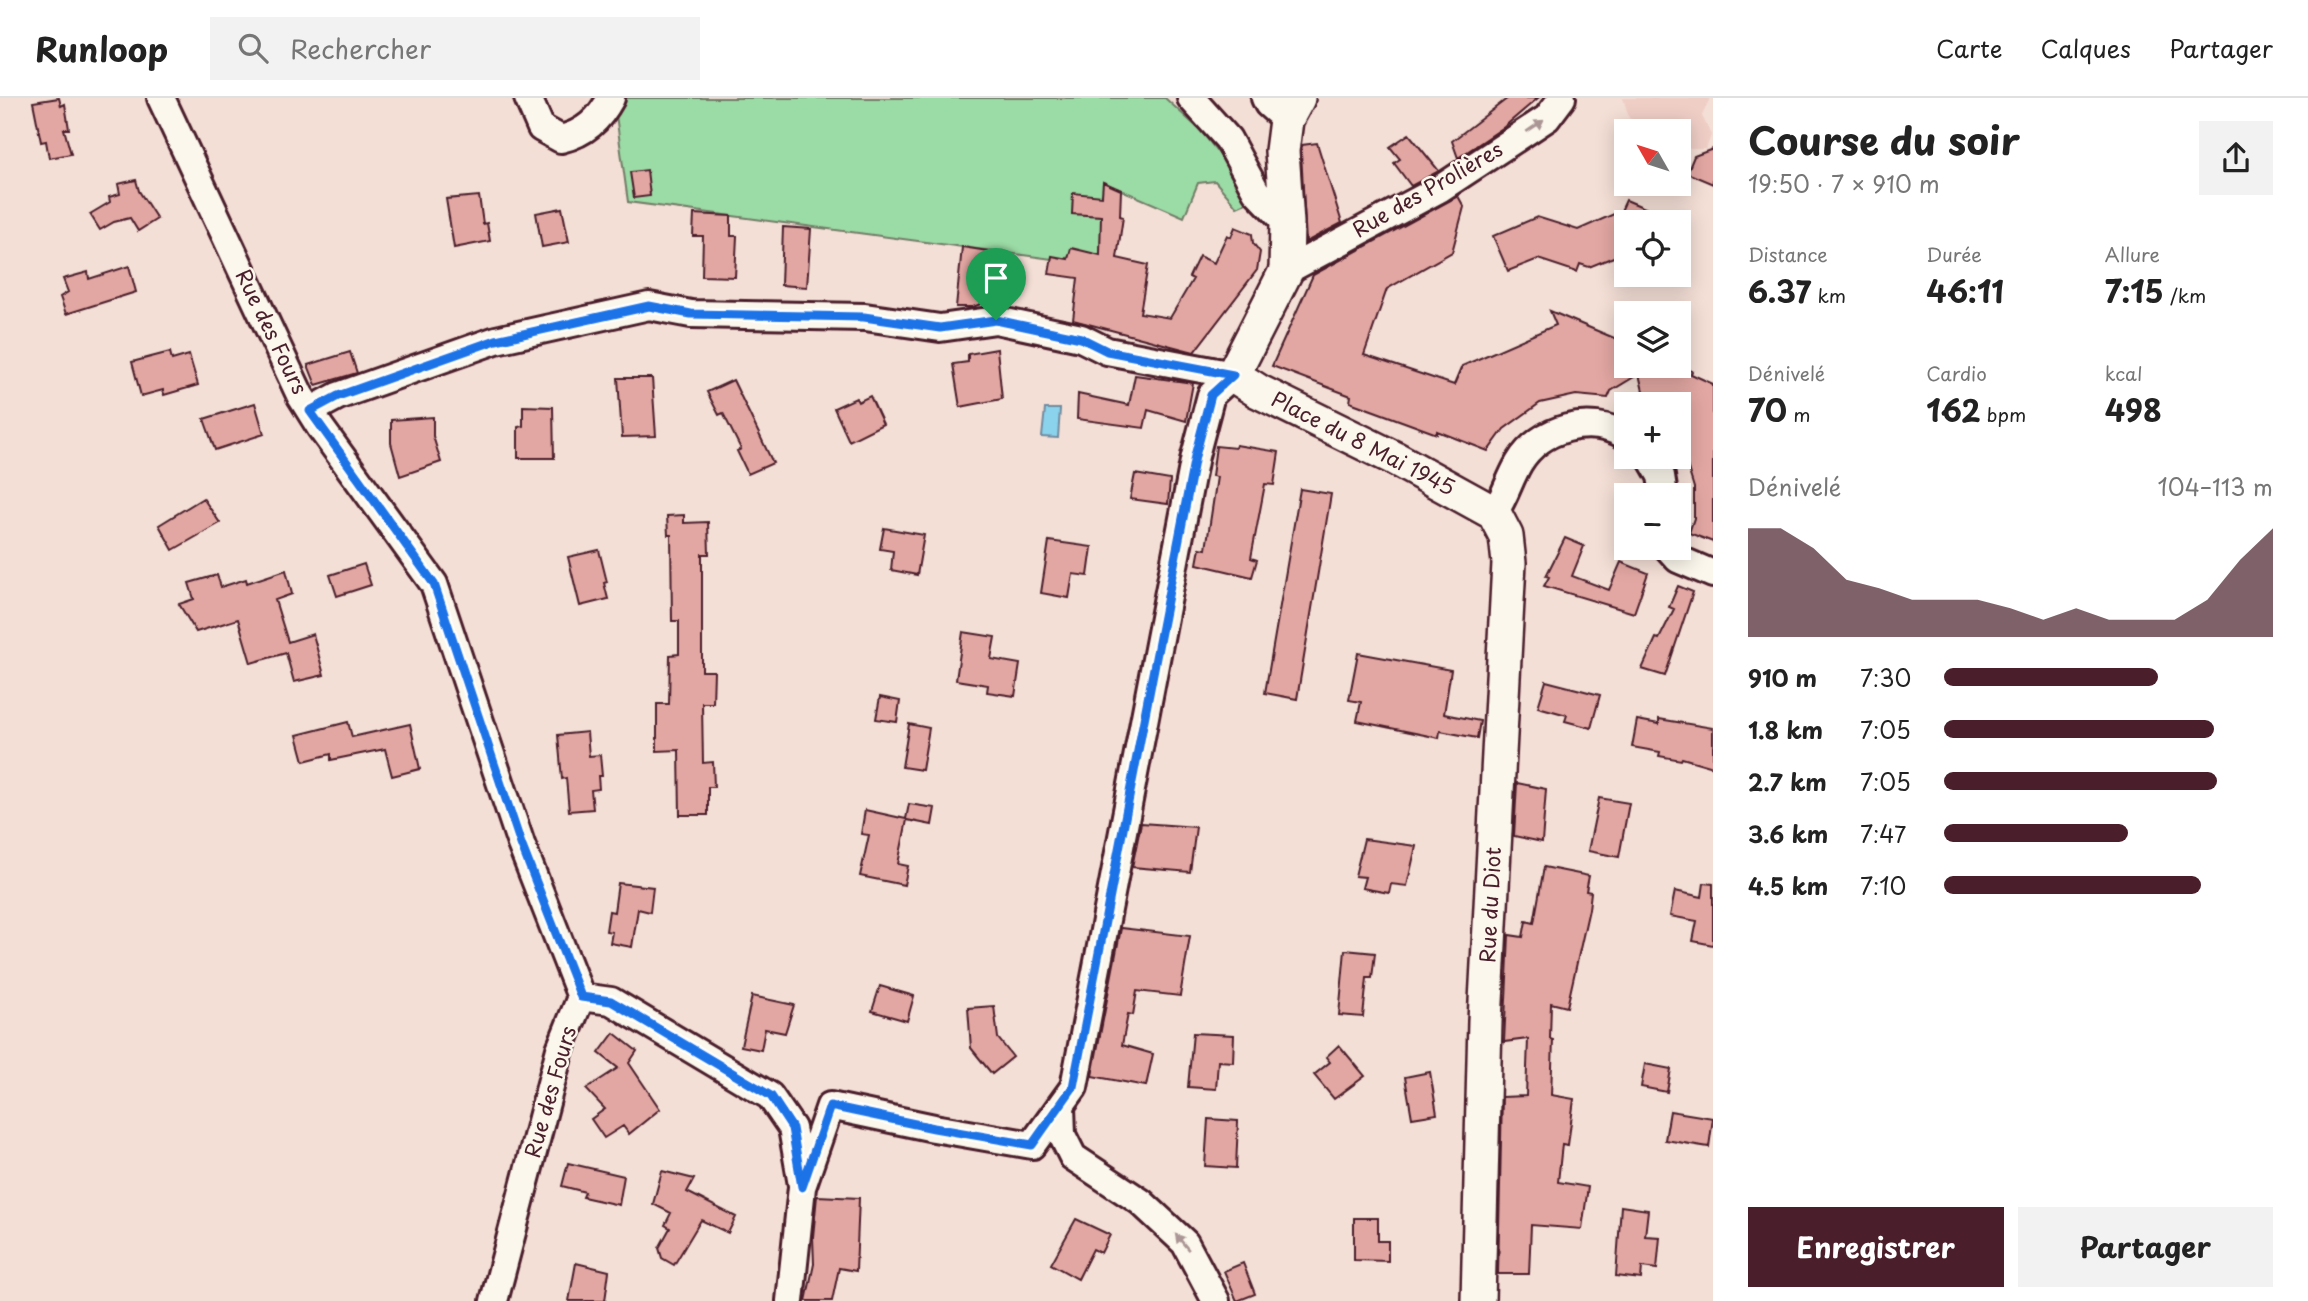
<!DOCTYPE html>
<html lang="fr">
<head>
<meta charset="utf-8">
<style>
  :root { --surface:#fff; --page:#f2f2f2; --text:#222; --muted:#767676; --line:#e0e0e0; --accent:#4a1f2b }
  body { margin:0; font-family:"Playpen Sans",sans-serif; background:var(--page); color:var(--text); height:100vh; display:flex; flex-direction:column; font-size:26px; white-space:nowrap }
  * { box-sizing:border-box; margin:0 }
  p { font-size:23px; color:var(--muted) }
  .icon { flex:none; width:38px; height:38px; fill:none; stroke:currentColor; stroke-width:2; stroke-linecap:round; stroke-linejoin:round }
  .map { position:relative; flex:1; overflow:hidden }
  .side { display:flex; flex-direction:column; background:var(--surface); width:595px }
  .side>* { flex:none }
  .needle { width:46px; rotate:309deg }
  .fabs { position:absolute; left:1614px; top:21px; display:grid; gap:14px }
  .fabs a { display:grid; place-items:center; width:77px; height:77px; border-radius:0px; background:var(--surface); box-shadow:0 4px 18px #0003; font-size:35px }
  .pin { position:absolute; display:grid; place-items:center; width:60px; height:60px; color:#fff; margin:-72px -30px; border-radius:50% 50% 50% 0; rotate:-45deg; box-shadow:0 0 7px #0007 }
  .pin .icon { rotate:45deg }
  .round { display:grid; place-items:center; flex:none; width:74px; height:74px; border-radius:0px; background:var(--page) }
  .head { display:flex; align-items:center; justify-content:space-between; height:119px; padding:0 35px }
  h1 { font-size:38px; font-weight:700; line-height:52px }
  .stats { display:grid; grid-template-columns:repeat(3,1fr); gap:10px; height:119px; padding:7px 35px }
  .stats div { display:grid; align-content:center }
  .stats b { font-size:30px; font-weight:700 }
  .stats small { font-size:19px; font-weight:400 }
  .stats p { font-size:19px }
  .chart { height:196px; padding:14px 35px }
  .chart p { display:flex; justify-content:space-between }
  .chart svg { width:100%; height:126px; margin-top:7px; fill:var(--accent); opacity:.7 }
  .action { display:flex; gap:14px; margin-top:auto; padding:14px 35px }
  .action a { flex:1; height:80px; border-radius:0px; background:var(--accent); color:#fff; font-size:28px; font-weight:700; line-height:80px; text-align:center }
  .action a+a { background:var(--page); color:var(--text) }
  ul { padding:0 35px; list-style:none; font-size:23px }
  li { display:grid; grid-template-columns:112px 84px 1fr; align-items:center; height:52px }
  li i { height:18px; border-radius:9px; background:var(--accent) }
  header { display:flex; align-items:center; gap:42px; box-sizing:border-box; height:98px; padding:0 35px; background:var(--surface); border-bottom:2px solid var(--line) }
  header strong { font-size:33px }
  nav { display:flex; gap:38px; margin-inline-start:auto; font-size:24px }
  .search { width:490px; height:63px; background:var(--page); display:flex; align-items:center; gap:18px; box-sizing:border-box; padding:0 24px; border-radius:0px; color:var(--muted); font-size:26px }
  main { display:flex; flex:1; min-height:0 }
  .map>svg:first-child { display:block }
  .built { fill:#efcec6 }
  .green { fill:#9bdba5; stroke:#727d68; stroke-width:2 }
  .water { fill:#8bd3ec; stroke:#718b9f; stroke-width:2 }
  .building { fill:#e2a7a2; stroke:#4a1f2b; stroke-width:2 }
  .lines { fill:none; stroke-linecap:round; stroke-linejoin:round }
  .minor-casing { stroke:#4a1f2b; stroke-width:32 }
  .tertiary-casing { stroke:#4a1f2b; stroke-width:38 }
  .minor { stroke:#fbf7ec; stroke-width:26 }
  .tertiary { stroke:#fbf7ec; stroke-width:33 }
  .oneway { fill:#ab9695 }
  .route-casing { stroke:#fff; stroke-width:14 }
  .route { stroke:#1a73e8; stroke-width:9 }
  .labels { text-anchor:middle; stroke-width:5; stroke-linejoin:round; paint-order:stroke }
  .street-label { font-size:21px; fill:#4a1f2b; stroke:#fbf7ec }
</style>
</head>
<body>
<header>
<strong>Runloop</strong>
<div class="search"><svg class="icon" aria-label="search" viewBox="0 0 24 24"><circle cx="10" cy="10" r="6"/><path d="M15 15l6 6"/></svg>Rechercher</div>
<nav><a>Carte</a><a>Calques</a><a>Partager</a></nav>
</header>
<main>
<div class="map">
<svg width="1713" height="1203" viewBox="0 0 1713 1203">
  <rect width="100%" height="100%" fill="#f4dfd6"/>
  <filter id="ink" filterUnits="userSpaceOnUse"><feTurbulence type="fractalNoise" baseFrequency=".0143" numOctaves="2"/><feDisplacementMap in="SourceGraphic" scale="14" xChannelSelector="R" yChannelSelector="G"/><feConvolveMatrix kernelMatrix="1 2 1 2 8 2 1 2 1" color-interpolation-filters="sRGB"/></filter>
  <g filter="url(#ink)">
    <path class="built" d="M1623 0H1710L1702 18 1711 37 1706 51H1690L1678 45V33H1655L1629 20Z"/>
    <path class="green" d="M624 0H1165L1200 32 1255 101 1237 109 1215 83 1198 85 1184 119 1103 84 1100 157 1052 161 628 104 616 17Z"/>
    <path class="water" d="M1045 311H1060L1058 340 1042 339Z"/>
    <path class="building" d="M59 0 61 8 65 6 69 31H64L71 56 49 60 46 43 41 44 33 4Z
      M1508 0H1538L1504 29 1458 60 1452 43Z
      M1409 36 1439 73 1411 88 1394 65 1400 61 1390 49Z
      M1317 45 1342 125 1306 144 1301 54 1302 47Z
      M1713 51V86L1687 75 1694 58Z
      M647 72 650 98 634 100 630 74Z
      M136 82 139 93 157 121 138 133 130 120 114 124 100 132 90 116 110 104 109 99 120 96 118 86Z
      M1103 84 1121 92 1120 118 1123 119 1117 160 1148 167 1140 215 1170 220 1193 181 1189 179 1199 158 1214 165 1227 137 1231 139 1235 129 1252 136 1253 145 1260 154 1257 172 1194 254 1073 222 1078 180 1049 176 1052 158 1068 161 1071 150 1100 157 1101 118 1072 116 1073 95 1102 98Z
      M479 98 483 126 487 125 490 143 454 150 446 101Z
      M1458 98 1464 109 1452 154 1387 191 1364 257 1454 287 1462 268 1556 227 1550 213 1626 245V268H1679L1692 273 1691 276 1713 286V444L1689 435 1694 420V390L1687 367 1678 349V306H1646L1639 276 1611 293 1608 300 1576 297 1540 305 1504 331 1488 353 1437 333V336L1350 304 1351 298 1272 268 1313 177Z
      M1626 102 1678 124H1626V154L1589 169 1580 166 1577 174 1538 161 1508 173 1493 138 1537 119 1578 132 1621 113Z
      M562 110 569 144 542 149 536 115Z
      M694 116 731 118V138H737L735 179 702 178 703 138H693Z
      M783 129 811 131 807 189 781 187Z
      M962 149 988 153 983 205 973 209H956Z
      M129 168 136 194 66 216 60 199 68 194 63 181 88 174 89 181Z
      M997 251 1002 301 960 309 953 266 968 264V256Z
      M170 254 172 262 189 257 198 287 164 297 163 292 141 298 132 264Z
      M350 254 357 275 316 287 308 267Z
      M1135 277 1193 285 1186 323 1148 312 1144 330 1077 321 1078 296 1129 307Z
      M618 280H652L656 338 622 339Z
      M733 282 773 365 748 376 737 353 741 351 723 315 719 317 707 294Z
      M870 298 883 326 849 343 834 310 856 300 858 304Z
      M255 305 264 336 215 352 204 321Z
      M523 308 553 309 554 360H518V329L523 328Z
      M433 319V338L441 364 400 378 391 345V322Z
      M1236 347 1279 354 1274 387 1265 386 1251 460 1257 462 1252 479 1197 466 1200 450 1206 451 1217 379 1212 378 1216 348 1235 350Z
      M1135 376 1170 382 1168 406 1130 401Z
      M1300 391 1331 396 1297 601 1265 595Z
      M203 400 220 425 173 452 159 427Z
      M684 417V425L708 424 709 456H702V573H714L713 605H702L703 665 713 664 714 689H708V717H680L679 652 657 653V606H669L670 557 679 556V523H672L671 437H668L667 418Z
      M884 430 924 437 917 477 891 472 893 453 880 451Z
      M1565 440 1584 448 1572 478 1609 492 1621 464 1648 475 1634 515 1544 488 1549 479 1546 478Z
      M1049 443 1092 449 1088 478 1073 476 1069 500 1041 495Z
      M599 452 607 484 604 485 608 501 580 508 568 459Z
      M364 466 371 487 337 498 330 477Z
      M286 472 292 496 275 502 288 544 313 536 324 577 294 584 286 555 251 565 238 521 196 534 179 506 194 501 189 485 217 477 221 489 246 481 247 485Z
      M1678 488 1693 494 1665 578 1642 571 1656 540 1659 541 1674 511 1669 509Z
      M963 534 995 539 991 561 1020 566 1015 598 987 594 988 587 956 582Z
      M1358 555 1451 572 1444 616 1480 623 1477 640 1440 633 1439 640 1357 623 1361 604 1349 602Z
      M1546 583 1600 597 1591 630 1565 623 1567 617 1538 609Z
      M880 599 900 603 897 624 876 621Z
      M1659 621 1713 630V669L1682 660 1681 662 1659 658 1660 654 1632 649 1637 622 1659 626Z
      M348 624 352 639 410 626 420 671 392 678 385 651 331 662V656L304 663 297 637Z
      M909 626 929 630 922 672 902 669Z
      M587 634 589 658 600 657 602 678H598L599 691 591 692 593 711 569 713 566 680 562 681 558 637Z
      M1517 685 1546 691 1542 744 1514 738Z
      M1599 700 1629 705 1619 759 1588 753Z
      M909 706 935 710 932 727 907 722 898 766 908 768 904 787 860 778 869 737 861 736 865 712 906 721Z
      M1141 725 1196 729 1190 774 1132 769Z
      M1364 741 1416 748 1407 788 1391 786 1389 795 1362 790 1365 779 1355 778Z
      M1544 769 1589 778 1586 793 1591 794 1589 811 1567 909 1551 905 1550 941 1553 942 1551 997 1574 1001 1568 1047 1562 1046 1558 1084 1588 1089 1582 1131 1531 1127 1529 1176H1498L1502 999 1526 998 1528 941 1504 944 1509 837 1523 839 1526 823 1534 825Z
      M618 785 653 789 650 814 638 811 632 849 610 845 612 834 606 833 609 813 614 814Z
      M1704 785 1713 786V847L1693 843 1697 823 1670 818 1675 793 1702 799Z
      M1121 830 1190 838 1180 898 1137 893 1133 917 1128 916 1122 947 1153 956 1146 988 1092 978Z
      M1345 852 1375 855 1372 880H1367L1363 919 1339 917Z
      M880 888 914 898 907 923 872 913Z
      M752 898 794 907 785 935 765 931 761 952 741 948Z
      M994 908 998 940 1013 959 992 976 971 950 968 910Z
      M614 935 637 953 629 965 660 1011 629 1036 623 1028 604 1040 591 1021 605 1011 586 991 618 970 599 955Z
      M1193 935 1234 937 1233 964 1218 963 1216 991 1188 989Z
      M1339 947 1365 978 1334 1001 1314 977 1330 964 1326 959Z
      M1645 966 1671 971 1667 994 1641 989Z
      M1430 974 1437 1016 1412 1020 1405 979Z
      M1670 1013 1713 1020 1709 1049 1665 1042Z
      M1208 1021 1238 1023 1236 1070 1205 1068Z
      M568 1065 624 1078 619 1107 583 1099 585 1094 562 1088Z
      M662 1073 694 1081 687 1094 736 1119 728 1135 701 1122 674 1167 662 1160 659 1150 670 1130 665 1127 671 1115 653 1106Z
      M817 1098 859 1100 856 1173 839 1170 832 1203H806L814 1166 813 1139Z
      M1621 1108 1648 1112 1645 1138 1660 1139 1657 1171 1642 1169 1641 1181 1616 1178Z
      M1354 1120H1378V1143H1388V1163L1354 1162Z
      M1076 1121 1110 1137 1101 1155 1093 1151 1078 1181 1051 1166Z
      M576 1165 609 1173 605 1203H569Z
      M1243 1165 1255 1196 1237 1203 1224 1173Z"/>
    <g class="lines">
      <g class="minor-casing">
        <path id="minor" d="M161 0 300 297 320 329 434 486 521 746 581 899 560 951 494 1203
          M528 0 541 30 561 41C585 35 599 22 611 0
          M1191 0 1228 41 1256 93 1287 125
          M1265 0 1268 6 1286 22
          M1286 173 1441 90 1547 20 1562 0
          M310 313 338 298 496 242 649 208 691 216 865 219 940 230 996 222 1081 240 1107 253 1233 277
          M1650 359 1661 378 1664 397
          M1494 415C1505 399 1509 382 1519 365 1540 330 1590 316 1626 338
          M1668 450 1678 461 1713 476
          M581 899 611 903 770 998 792 1030 802 1087
          M1061 1008 1062 1037 1073 1059 1141 1104 1185 1145 1216 1203
          M790 1203 802 1089 830 1008 934 1030 1032 1047 1074 989 1195 358 1211 297 1233 277"/>
      </g>
      <g class="tertiary-casing">
        <path id="tertiary" d="M1298 0 1286 22 1282 53 1287 125 1286 173 1233 277 1258 293 1394 360 1494 415 1506 438 1509 465 1485 923 1478 1203"/>
      </g>
      <use href="#minor" class="minor"/>
      <use href="#tertiary" class="tertiary"/>
    </g>
    <defs><path id="oneway-solid" d="M-6-.8H1V-3.2L6.5 0L1 3.2V.8H-6Z" transform="scale(1.75)"/></defs>
    <g class="oneway">
      <use href="#oneway-solid" transform="translate(1535 28) rotate(-34)"/>
      <use href="#oneway-solid" transform="translate(1182 1144) rotate(-130)"/>
    </g>
  </g>
  <g class="lines" filter="url(#ink)">
    <g class="route-casing">
      <path id="route" d="M649 208 691 216 864 219 940 230 996 222 1081 240 1107 253 1233 277 1211 297 1195 358 1073 989 1032 1047 934 1030 830 1008 802 1089 792 1030 771 998 611 903 581 899 521 746 434 486 310 313 338 298 496 242Z"/>
    </g>
    <use href="#route" class="route"/>
  </g>
  <g class="labels">
    <g class="street-label">
      <text transform="translate(1428 92) rotate(-30)" y="7">Rue des Prolières</text>
      <text transform="translate(271 234) rotate(64)" y="7">Rue des Fours</text>
      <text transform="translate(1363 346) rotate(27)" y="7">Place du 8 Mai 1945</text>
      <text transform="translate(1491 807) rotate(-87)" y="7">Rue du Diot</text>
      <text transform="translate(551 994) rotate(-74)" y="7">Rue des Fours</text>
    </g>
  </g>
</svg>
<div class="fabs">
<a><svg class="needle" viewBox="-14 -14 28 28"><path d="M0-13l5 13h-10z" fill="#e53935"/><path d="M0 13l5-13h-10z" fill="#767676"/></svg></a>
<a><svg class="icon" aria-label="locate" viewBox="0 0 24 24"><circle cx="12" cy="12" r="6"/><path d="M12 2v4M12 18v4M2 12h4M18 12h4"/></svg></a>
<a><svg class="icon" aria-label="layers" viewBox="0 0 24 24"><path d="M12 4l9 5-9 5-9-5zM3 14l9 5 9-5"/></svg></a>
<a>+</a>
<a>−</a>
</div>
<div class="pin" style="left:996px;top:222px;background:#1e9e55"><svg class="icon" aria-label="arrive" viewBox="0 0 24 24"><path d="M6 21V4h12l-3 4 3 4H6"/></svg></div>
</div>
<section class="side">
<div class="head"><div><h1>Course du soir</h1><p>19:50 · 7 × 910 m</p></div><a class="round"><svg class="icon" aria-label="share" viewBox="0 0 24 24"><path d="M12 15V3M7 8l5-5 5 5M5 13v7h14v-7"/></svg></a></div>
<div class="stats">
<div><p>Distance</p><b>6.37<small> km</small></b></div>
<div><p>Durée</p><b>46:11</b></div>
<div><p>Allure</p><b>7:15<small> /km</small></b></div>
</div>
<div class="stats">
<div><p>Dénivelé</p><b>70<small> m</small></b></div>
<div><p>Cardio</p><b>162<small> bpm</small></b></div>
<div><p>kcal</p><b>498</b></div>
</div>
<div class="chart"><p><span>Dénivelé</span>104–113 m</p>
<svg viewBox="0 0 160 44" preserveAspectRatio="none"><path d="M0 44V6L10 6L20 13L30 24L40 27L50 31L60 31L70 31L80 34L90 38L100 34L110 38L120 38L130 38L140 31L150 17L160 6V44z"/></svg>
</div>
<ul>
<li><b>910 m</b>7:30<i style="width:65%"></i></li>
<li><b>1.8 km</b>7:05<i style="width:82%"></i></li>
<li><b>2.7 km</b>7:05<i style="width:83%"></i></li>
<li><b>3.6 km</b>7:47<i style="width:56%"></i></li>
<li><b>4.5 km</b>7:10<i style="width:78%"></i></li>
</ul>
<div class="action"><a>Enregistrer</a><a>Partager</a></div>
</section>
</main>
</body>
</html>
